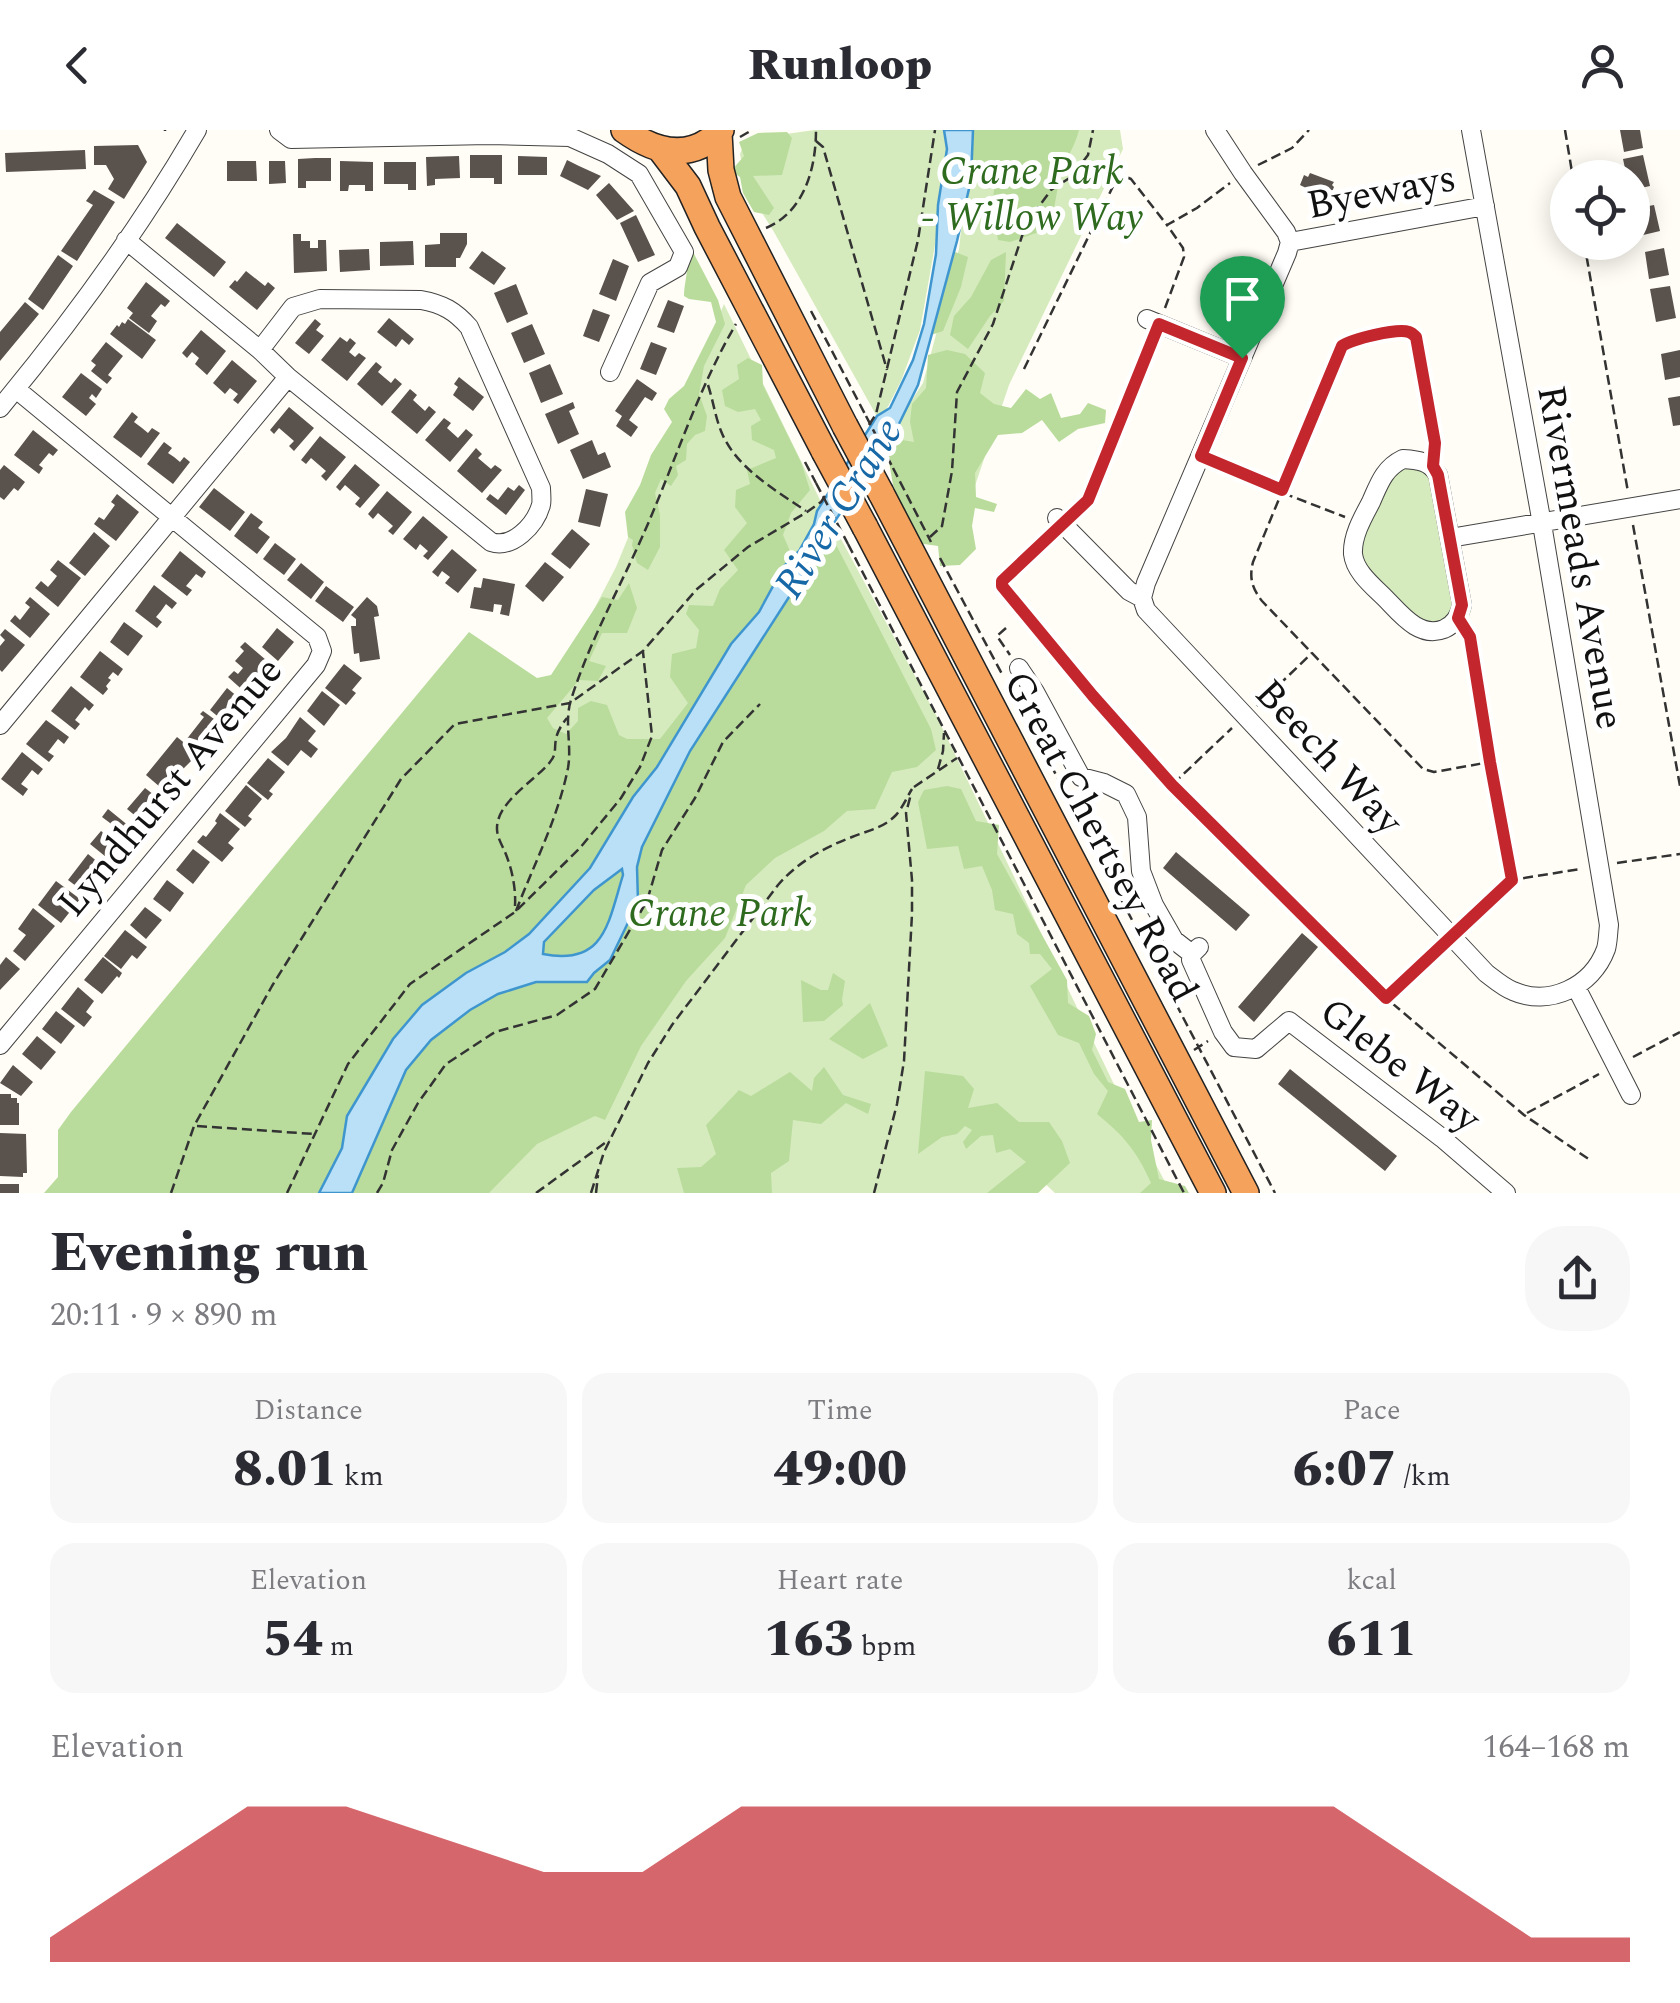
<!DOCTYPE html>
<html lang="en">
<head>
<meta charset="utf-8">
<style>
  :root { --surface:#fff; --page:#f7f7f7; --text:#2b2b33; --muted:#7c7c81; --accent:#c4262e }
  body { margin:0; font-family:Spectral,serif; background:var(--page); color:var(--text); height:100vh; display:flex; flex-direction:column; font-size:38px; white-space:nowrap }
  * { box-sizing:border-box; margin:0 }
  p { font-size:32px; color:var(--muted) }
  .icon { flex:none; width:55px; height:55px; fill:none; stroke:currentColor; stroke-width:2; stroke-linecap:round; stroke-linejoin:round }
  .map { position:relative; height:1063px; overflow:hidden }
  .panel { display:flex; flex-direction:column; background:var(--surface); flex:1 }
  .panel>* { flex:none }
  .tools { position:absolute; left:1550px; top:30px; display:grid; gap:20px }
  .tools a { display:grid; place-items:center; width:100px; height:100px; border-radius:50%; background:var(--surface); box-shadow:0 5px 25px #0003; font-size:50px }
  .pin { position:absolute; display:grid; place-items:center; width:85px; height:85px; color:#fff; margin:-102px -42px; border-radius:50% 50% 50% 0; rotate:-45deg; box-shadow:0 0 10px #0007 }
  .pin .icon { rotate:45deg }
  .round { display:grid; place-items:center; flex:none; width:105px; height:105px; border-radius:40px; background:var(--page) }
  .head { display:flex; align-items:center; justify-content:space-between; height:170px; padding:0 50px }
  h1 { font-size:55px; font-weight:800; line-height:75px }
  .metrics { display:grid; grid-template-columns:repeat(3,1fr); gap:15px; height:170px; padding:10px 50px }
  .metrics div { display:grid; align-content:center; border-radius:25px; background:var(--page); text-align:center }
  .metrics b { font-size:50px; font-weight:800 }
  .metrics small { font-size:28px; font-weight:400 }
  .metrics p { font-size:28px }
  .chart { height:280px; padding:20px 50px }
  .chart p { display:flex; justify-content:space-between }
  .chart svg { width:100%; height:180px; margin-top:10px; fill:var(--accent); opacity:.7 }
  header { display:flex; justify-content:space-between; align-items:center; height:130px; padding:0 50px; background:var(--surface); font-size:45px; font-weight:800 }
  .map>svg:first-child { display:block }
  .green { fill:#d5ebbd }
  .forest { fill:#b9dc9c }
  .water { fill:#b9e0f7; stroke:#3f96cf; stroke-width:2.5; fill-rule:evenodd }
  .building { fill:#5a524d }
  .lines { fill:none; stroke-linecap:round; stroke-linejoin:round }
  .minor-casing { stroke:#444; stroke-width:20 }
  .highway-casing { stroke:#222; stroke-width:28 }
  .path { stroke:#333; stroke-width:2.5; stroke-dasharray:10 5; stroke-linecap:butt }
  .minor { stroke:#fff; stroke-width:18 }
  .highway { stroke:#f5a25d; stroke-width:25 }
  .highway-bridge-casing { stroke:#222; stroke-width:28; stroke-linecap:butt }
  .path-bridge { stroke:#333; stroke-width:2.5; stroke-dasharray:10 5; stroke-linecap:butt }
  .highway-bridge { stroke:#f5a25d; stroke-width:25 }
  .route-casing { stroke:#fff; stroke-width:20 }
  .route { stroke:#c4262e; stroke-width:12 }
  .labels { text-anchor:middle; stroke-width:10; stroke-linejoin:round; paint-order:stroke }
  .park-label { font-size:40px; font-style:italic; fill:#2f6b1f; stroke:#fff }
  .street-label { font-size:40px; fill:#111; stroke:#fff }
  .water-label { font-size:42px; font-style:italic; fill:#1768a6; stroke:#fff }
</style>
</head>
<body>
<header><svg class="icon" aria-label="back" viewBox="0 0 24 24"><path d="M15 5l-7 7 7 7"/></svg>Runloop<svg class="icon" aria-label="person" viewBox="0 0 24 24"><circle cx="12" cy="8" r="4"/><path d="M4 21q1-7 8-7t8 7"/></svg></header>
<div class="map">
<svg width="1680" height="1063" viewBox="0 0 1680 1063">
  <rect width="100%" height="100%" fill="#fffdf5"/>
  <path class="green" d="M815 0H950L938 98 920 200 901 251 880 292 774 102 746 57 740 24 743 17 757 8Z
    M972 0H1120L1123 19 1009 255 955 415 891 302 923 253 959 119Z
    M724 174 821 372 936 585 1124 975 1171 1063H1055L1040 1049 1028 1063H71L553 558 616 437Z
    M1393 334 1433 336 1462 475 1433 501 1360 442 1354 413Z"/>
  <path class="forest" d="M954 0H1079C1075 17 1064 31 1060 48 1056 64 1054 81 1050 98L1010 112 998 110 992 77 995 51 1010 39 1001 33 976 36 957 23Z
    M787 2 792 8 782 45 753 46 774 78 769 85 754 82 743 63 740 47 731 41 744 26 739 12 758 3Z
    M662 76H669L718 170 725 194 704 236 699 264 707 286 705 301 695 305 687 314 686 330 676 336 678 345 671 356 661 349 655 363 660 385V417L648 440 637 433 632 415 633 410 628 407 625 382 640 355 651 325 672 292 664 279 669 269 684 256 716 192 711 172 689 169 684 166C684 155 688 142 687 132 685 113 670 93 662 76Z
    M945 118 968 127 961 157 943 201 931 205Z
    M1006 122 1004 171 990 186 968 219 950 205 954 186 971 167 991 130Z
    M947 220 965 224 985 243 980 263 994 274 1011 278 1026 259 1040 269 1051 263 1061 288 1080 284 1088 273 1106 280 1105 293 1078 299 1059 312 1042 290 1022 303 998 305 975 343 976 367 997 374 994 382 975 378 972 396 976 419 960 435 940 436 938 416 917 413 893 355 887 320 902 310 914 312 910 292 912 274 926 258 928 225Z
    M748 228 762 235 763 255 801 332 810 360 791 383 783 405 790 421 805 440 820 433 819 410 830 403 931 599 936 620 917 637 892 642 875 679 847 681 824 701 775 728 746 755 725 808 686 851 641 916 605 990 595 986 537 1014 489 1063H44L58 1047V1000L71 982 469 502 537 548 551 545 602 467 618 470 629 453 637 478 627 503H602L589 531 606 536 598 551 579 550 547 588 553 598 566 604 578 591V578L591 571 607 575 619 605 627 609H660L688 573 670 547 672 524 696 518 699 500 686 484 689 475 713 476 720 459 738 440 724 420 747 393 735 377 736 360 750 354 747 340 776 328 774 320 752 310 751 296 761 290 755 279 738 282 725 276 722 260 739 249 737 235Z
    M947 656 961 659 976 691 999 695 997 724 1067 850 1068 873 1089 886 1096 904 1092 920 1108 952 1125 959 1139 992 1152 990 1151 1010 1159 1049 1185 1056 1189 1063H1140L1151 1053C1137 1021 1123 1005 1097 984L1108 961 1094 944 1079 913 1058 905 1030 856 1052 839 1040 824H1030L1029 813 1017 804 1013 784 995 780 992 760 982 736 964 739 958 716 927 719 918 672 924 660Z
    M833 843 845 851 842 870 843 875 824 891 803 892 801 850 821 860H828Z
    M870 873 888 916 863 929 829 909Z
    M824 937 843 965 871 974 868 984 846 973 821 994 793 990 789 1031 771 1043 772 1063H684L677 1038 701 1037 716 1024 706 995 739 960 751 966 790 942 812 961 814 948Z
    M925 941 963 946 974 959 968 978 997 973 1019 992H1049L1062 1011 1070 1033 1038 1063H987L1026 1032 1010 1019 996 1023 993 1005 981 1006 966 1019 963 1012 972 1000 965 996 957 1004 942 1007 918 1024Z"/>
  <path class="water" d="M944 0H973L971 50 957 111 918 255 897 298 833 394 789 467 690 621 642 717 637 737 638 772 610 830 594 843 587 852H536L498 864 470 880 431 910 406 940 352 1063H319L342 1018 347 986 393 909 422 875 466 843 505 822 529 804 590 738 633 667 657 637 731 514 759 482 784 436 799 421 814 394 817 381 877 286 890 278 913 230 924 194 936 124 938 75 947 19ZM622 739 623 745C608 793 605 836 543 824L544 812 594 760Z"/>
  <path class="building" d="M1620 0H1640L1643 18 1624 22Z
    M138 15 147 32 124 69 108 59 114 49 106 35H94V16Z
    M85 20 86 39 6 42 5 23Z
    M470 25H502V54H494V48H470Z
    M1643 25 1650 56 1632 60V48H1627L1623 29Z
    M459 26 460 48 435 49V55L427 56 426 27Z
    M518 26 547 27V45H518Z
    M315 28H331V51H306V58H298V29Z
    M567 30 579 36 601 46 588 60 560 46Z
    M227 31H256L257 51H227Z
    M269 31H285L286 53 269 54Z
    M340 31 373 32V61H365V55H349L348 61H340Z
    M384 32H416V60H408V54H384Z
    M1310 43 1334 52 1332 55 1334 57 1330 67 1324 64 1322 68 1305 61 1306 58 1300 55 1304 45 1308 47Z
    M609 53 634 81 617 90 596 65Z
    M94 60 115 72 77 131 61 121 93 75 86 71Z
    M1654 75 1660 101 1639 106 1633 79Z
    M636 85 655 125 638 132 620 93Z
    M177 93 226 132 214 147 165 108Z
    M440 103H467V114L460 128H456V137H425V115L440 114Z
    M293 104H301V111H310V118H318V110H326L327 141 294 143Z
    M413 111 414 135 380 136V112Z
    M1664 118 1669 145 1649 149 1645 122Z
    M369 119 370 140 340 142 339 120Z
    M482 121 506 138 494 155 469 138Z
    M58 125 73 136 43 180 28 169Z
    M613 129 629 136 616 171 599 164Z
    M246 141 265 156 268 152 275 158 257 180 229 157 235 150 237 152Z
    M146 152 170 171 165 177 161 174 151 186 157 191 149 203 129 188 133 183 127 178Z
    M516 154 528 184 507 193 494 163Z
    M1670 156 1676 188 1656 192 1650 159Z
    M668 170 684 176 674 203 657 197Z
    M25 172 39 184 0 231V202Z
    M593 179 610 185 599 212 583 206Z
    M389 188 414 209 409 215 402 209 396 217 377 202Z
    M128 189 156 210 142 229 110 204 117 195 119 197 122 192 125 194Z
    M315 189 321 194 316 200 324 206 309 224 295 213Z
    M532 194 545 224 524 233 511 203Z
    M201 200 226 221 207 245 195 234 199 228 192 222 187 228 182 223Z
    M340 207 347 212 350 208 356 213 349 222 355 227 359 223 366 228 347 251 321 230Z
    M106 212 123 226 108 245 112 248 107 254 91 241 96 235 91 231Z
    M651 212 667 218 656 245 640 239Z
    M1680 220V247L1665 250 1661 224Z
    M232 230 257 251 238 274 233 270 238 264 230 258 225 264 213 253Z
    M376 232 382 237 378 242 385 248 391 253 395 248 402 254 382 276 357 254Z
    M550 234 563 264 541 273 529 243Z
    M81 243 102 259 96 268 92 264 89 268 96 274 86 286 62 267Z
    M459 247 484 267 473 281 453 265 458 257 454 254Z
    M637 249 657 263 652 271 645 267 629 290 638 297 631 307 616 296 622 286 615 281Z
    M410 259 417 265 413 270 425 281 429 276 436 282 417 304 391 282Z
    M1680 266V295L1673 296 1668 268Z
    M573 272 575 278 569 281 579 304 558 314 545 284Z
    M289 277 314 298 294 321 289 316 294 311 279 298 274 304 270 300Z
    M132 282 138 287 134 292 142 298 148 303 152 298 160 303 141 328 113 307Z
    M444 288 451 293 447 298 458 308 466 299 473 305 450 332 425 310Z
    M33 300 58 320 53 326 49 323 39 335 43 338 39 344 14 325Z
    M320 306 346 327 326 351 321 346 326 341 311 328 306 334 301 330Z
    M592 310 598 325 605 322 611 337 583 349 570 320Z
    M164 312 172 318 168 323 174 327 180 332 184 327 190 332 173 354 147 334Z
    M476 318 482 324 478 328 491 339 495 335 502 340 482 363 457 341Z
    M355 334 380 355 360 378 355 374 360 368 353 362 345 355 340 361 336 357Z
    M4 335 25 352 18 361 14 358 4 370 0 367V340Z
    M519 355 525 360 506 385 486 369 490 364 498 370 508 357 514 361Z
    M214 358 245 382 230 401 199 377Z
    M586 359 608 364 600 397 578 392Z
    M387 361 412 382 393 405 388 401 393 396 385 389 378 383 373 389 368 384Z
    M117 364 139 382 116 411 94 394 99 387 104 390 115 375 111 372Z
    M251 383 263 392 258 398 270 407 257 424 234 406Z
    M423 386 448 407 428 430 423 426 428 421 420 414 416 420 403 409Z
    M572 399 590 414 570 439 551 424Z
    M94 402 110 416 85 446 69 433Z
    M275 413 296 429 284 445 263 429Z
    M452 419 477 440 458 463 445 453 450 447 442 441 438 447 432 442Z
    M180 421 206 442 202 448 196 444 186 456 192 460 187 466 161 446Z
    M58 430 81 448 58 477 35 458 41 451 48 457 54 450 57 446 50 440Z
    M545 432 564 447 543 472 525 456Z
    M301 433 324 452 311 469 287 450Z
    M483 448 515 454 509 486 500 484 502 475 494 474 493 482 470 478 474 457 481 458Z
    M154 455 177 473 172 479 166 474 161 481 156 487 162 492 157 498 135 481Z
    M326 456 354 477 343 492 315 471Z
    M30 467 50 484 30 508 10 491 15 485 20 490 30 477 25 473Z
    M367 467 377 476 379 486 374 487 380 529 360 532 359 523 354 524 351 496H356V489L351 485Z
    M124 492 143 506 128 526 110 512Z
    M277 498 294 512 278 531 262 517Z
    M5 499 25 515 2 542 0 540V516L5 510 0 505Z
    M245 512 273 536 247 564 228 547 234 541 238 544 243 538 235 531 244 521 240 517Z
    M100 521 123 539 118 546 113 542 108 548 111 550 106 556 108 559 103 565 80 547Z
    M344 534 362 548 352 560 356 563 346 575 325 558Z
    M71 556 94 575 89 581 85 577 75 590 80 594 75 600 51 581Z
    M227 558 244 572 227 594 210 580Z
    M322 561 340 575 324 596 307 581Z
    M203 581 214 589 211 592 221 600 203 623 186 610 204 587 200 584Z
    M300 587 316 601 308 611 318 619 311 628 301 620 288 636 271 622 286 608Z
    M46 590 69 607 64 614 58 609 48 622 54 626 49 632 26 614Z
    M177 607 198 624 180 642 174 649 177 651 167 663 146 645Z
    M22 622 43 639 38 645 32 640 21 654 28 659 23 666 1 649Z
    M268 628 285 642 269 661 273 664 268 670 247 653Z
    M246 655 262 669 248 686 252 689 245 697 225 681Z
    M145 658 162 671 144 693 127 679Z
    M108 679 135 701 129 708 126 705 119 713 113 721 117 724 111 731 90 714 101 701 106 705 114 696 102 687Z
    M220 683 240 699 228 713 234 718 222 732 197 712 203 705 206 707 217 693 215 691Z
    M193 719 210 732 193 754 176 740Z
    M1176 722 1250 785 1236 801 1163 738Z
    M88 724 104 737 84 762 68 750Z
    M167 750 184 763 170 782 153 769Z
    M56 751 80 769 61 793 38 775Z
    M145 777 162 790 146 809 130 795Z
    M33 778 55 796 25 831 13 821 26 805 18 799Z
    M125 800 147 817 137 829 132 825 121 839 104 826Z
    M1302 803 1318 817 1254 892 1238 877Z
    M6 827 20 839 0 860V835Z
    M103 827 122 843 119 848 117 846 102 864 84 850Z
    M78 857 94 871 86 882 92 887 84 897 61 879Z
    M56 881 75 896 61 914 42 899Z
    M37 906 56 922 41 940 22 924Z
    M13 935 33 952 21 966 0 953Z
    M1290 939 1397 1026 1385 1041 1278 954Z
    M0 964H11V968H17V973H19V995H0Z
    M0 1003 26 1004 27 1043H23V1047L0 1046Z
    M0 1054H19V1063H0Z"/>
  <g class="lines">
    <g class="minor-casing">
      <path id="minor" d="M279 0 291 9 489 5 570 7 608 24 639 44 684 122 678 137 650 153 610 242
        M1215 0 1243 43 1286 102 1290 112
        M126 110 260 220 288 247 491 412C512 419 535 396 541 375 542 374 541 359 541 358L469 197C455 181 443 174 421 170L320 169 293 177 260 220
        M1290 112 1485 76
        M1147 189 1242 228
        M0 278C72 191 140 98 197 0
        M1403 329C1418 330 1430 331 1438 345L1462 475C1459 486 1455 494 1444 499 1419 509 1400 483 1385 468 1373 456 1355 442 1353 424 1352 406 1363 387 1371 372 1379 354 1384 338 1403 329Z
        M1057 388 1129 461 1142 468 1146 480 1486 843C1494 849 1503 857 1513 861 1549 877 1592 857 1606 819 1608 812 1608 803 1609 795L1542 394 1471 0
        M1450 408 1680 369
        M1142 468 1146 453 1287 123 1290 112
        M1019 538 1035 562 1081 647 1104 653 1126 664 1137 687 1141 741 1154 775 1174 810 1192 824
        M0 595 288 247
        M1199 817 1192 824 1191 830 1223 902 1234 917 1256 919 1289 891 1442 1008 1506 1063
        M1576 857 1631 965
        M0 915 316 535 322 521 317 507 16 259"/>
    </g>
    <g class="highway-casing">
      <path id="highway" d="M624 0C656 23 692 32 721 0
        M719 3 721 40 728 67 845 296
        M660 19 688 56 707 97 824 321
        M881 363 1246 1063
        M865 397 1213 1063"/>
    </g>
    <path class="path" d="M1565 0 1573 48
      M165 1V0
      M740 7 752 0
      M816 11 823 17 887 240
      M1258 35 1292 18 1309 0
      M766 98C804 82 816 39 816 0
      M1584 112 1628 362
      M1165 178 1184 127 1183 118 1167 95 1197 78 1230 53
      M811 181 866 286
      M1024 239 1117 48 1122 45 1131 49 1167 95
      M708 255C713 270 715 286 721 301 735 337 775 360 806 381
      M869 295 876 284 918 110 935 0
      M1435 320V313L1416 207 1406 201 1346 212 1342 216 1253 432C1249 448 1252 458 1262 471L1423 639 1434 642 1490 632
      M1214 331 1281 359
      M805 332 816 353
      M893 338 931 412
      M1283 363 1345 387
      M1075 383 1088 370 1153 209
      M1633 395 1680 656
      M1051 405 1001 451 1002 456 1093 566 1172 655 1386 868 1524 985 1590 1030
      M930 407 942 396 952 341 957 262 993 194 1026 94 1051 60 1071 47 1088 25 1093 0
      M848 414 1184 1063
      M940 428 1002 544
      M1006 498 997 506 1010 525
      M1467 502 1470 507 1490 632 1512 750
      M1009 555 1275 1063
      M1257 576 1312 523
      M938 639 943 621 944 603
      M1173 654 1232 598
      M914 657 957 628
      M1617 733 1680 724
      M515 776C516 758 512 739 505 722 502 715 497 707 497 699 496 672 536 650 550 632 557 624 554 618 556 609 557 602 562 594 567 588
      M516 781C534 734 558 688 568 638 572 615 564 592 571 570 590 509 622 454 647 396 676 329 699 257 736 194
      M1465 793 1512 750 1580 739
      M1386 868 1438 819
      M1194 920 1208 911
      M1633 927 1680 902
      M1527 983 1599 944
      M197 996 314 1004
      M171 1063 194 996 272 856 401 649 455 594 570 573 643 521 697 459 748 417 807 382 821 372 825 366
      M287 1063 348 934 410 854 515 782 580 718 621 668 640 637 652 606 643 522
      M377 1063 383 1053 392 1020 418 973 446 934 495 902 557 885 595 859 647 771 662 720 695 668 723 612 760 574
      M536 1063 609 1010
      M591 1063 604 1022 648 933 672 895 778 755C798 732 823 718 852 707 867 701 883 698 895 686 902 679 907 667 912 659
      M596 1063 598 1045
      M874 1063 897 974 904 931 912 784V750L906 683 911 664"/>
    <use href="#minor" class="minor"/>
    <use href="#highway" class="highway"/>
    <g class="highway-bridge-casing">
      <path id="highway-bridge" d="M845 296 881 363
        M824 321 865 397"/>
    </g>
    <path class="path-bridge" d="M866 286 893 338
      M816 353 848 414"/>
    <use href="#highway-bridge" class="highway-bridge"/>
  </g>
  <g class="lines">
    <g class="route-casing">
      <path id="route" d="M1159 194 1242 228 1201 326 1282 360 1342 216C1352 209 1397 198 1409 202 1412 203 1414 205 1416 207L1435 313 1433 336 1438 345 1462 475 1458 488 1470 507 1490 632 1512 750 1386 868 1172 655 1093 566 1002 456V451L1088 370Z"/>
    </g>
    <use href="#route" class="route"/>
  </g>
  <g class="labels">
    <g class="park-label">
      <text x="1032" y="54">Crane Park<tspan x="1032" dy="46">- Willow Way</tspan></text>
      <text x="720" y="796">Crane Park</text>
    </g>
    <g class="street-label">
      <text transform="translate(1381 60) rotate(-11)" y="14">Byeways</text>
      <text transform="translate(1582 427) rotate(80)" y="14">Rivermeads Avenue</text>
      <text transform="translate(1330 626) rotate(47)" y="14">Beech Way</text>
      <text transform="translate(169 656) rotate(-50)" y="14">Lyndhurst Avenue</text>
      <text transform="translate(1102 706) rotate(62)" y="14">Great Chertsey Road</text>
      <text transform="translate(1401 934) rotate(38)" y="14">Glebe Way</text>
    </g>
    <g class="water-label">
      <text transform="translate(837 377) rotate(-58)" y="15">River Crane</text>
    </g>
  </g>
</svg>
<div class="tools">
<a><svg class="icon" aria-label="locate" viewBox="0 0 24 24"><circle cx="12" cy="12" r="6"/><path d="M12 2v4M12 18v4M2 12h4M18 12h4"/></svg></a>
</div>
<div class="pin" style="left:1242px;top:228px;background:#1e9e55"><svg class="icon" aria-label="arrive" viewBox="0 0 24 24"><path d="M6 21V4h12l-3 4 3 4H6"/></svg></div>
</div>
<section class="panel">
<div class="head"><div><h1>Evening run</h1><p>20:11 · 9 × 890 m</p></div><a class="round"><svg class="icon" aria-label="share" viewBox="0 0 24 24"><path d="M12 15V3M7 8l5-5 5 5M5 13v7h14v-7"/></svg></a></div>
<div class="metrics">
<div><p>Distance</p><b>8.01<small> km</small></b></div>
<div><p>Time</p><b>49:00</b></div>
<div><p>Pace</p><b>6:07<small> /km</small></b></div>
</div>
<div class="metrics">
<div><p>Elevation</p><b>54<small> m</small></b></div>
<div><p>Heart rate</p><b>163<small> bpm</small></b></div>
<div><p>kcal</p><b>611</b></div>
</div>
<div class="chart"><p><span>Elevation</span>164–168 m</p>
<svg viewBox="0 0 160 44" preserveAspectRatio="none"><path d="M0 44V38L10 22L20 6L30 6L40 14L50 22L60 22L70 6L80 6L90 6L100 6L110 6L120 6L130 6L140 22L150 38L160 38V44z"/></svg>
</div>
</section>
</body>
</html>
